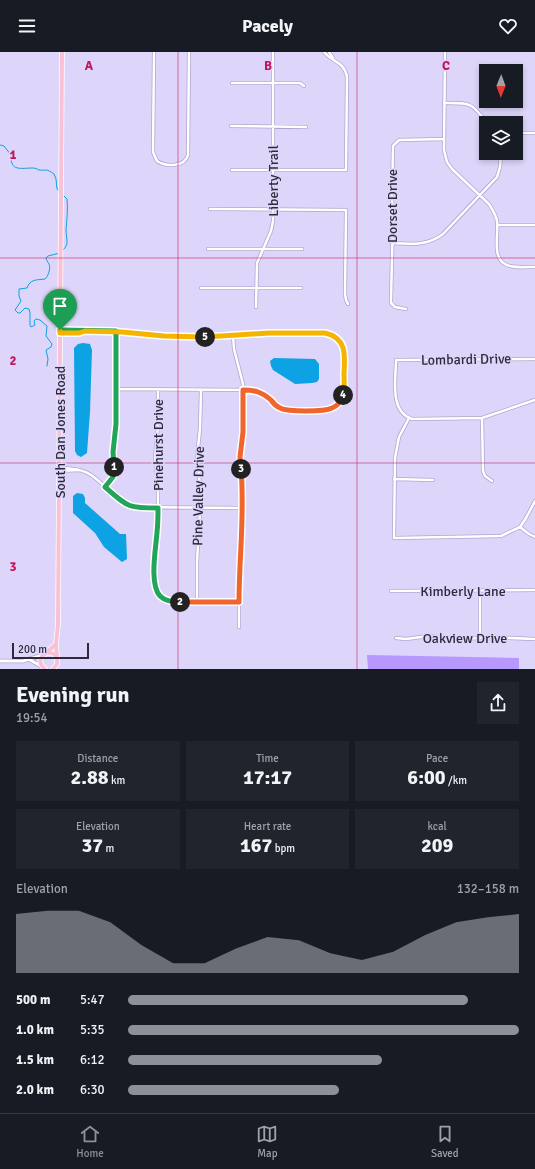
<!DOCTYPE html>
<html lang="en">
<head>
<meta charset="utf-8">
<style>
  :root { --surface:#171b24; --page:#20242c; --text:#f1f3f6; --muted:#9ea1a6; --line:#363941; --accent:#8c9099 }
  body { margin:0; font-family:Signika,sans-serif; background:var(--page); color:var(--text); height:100vh; display:flex; flex-direction:column; font-size:15px; white-space:nowrap }
  * { box-sizing:border-box; margin:0 }
  p { font-size:13px; color:var(--muted) }
  .icon { flex:none; width:22px; height:22px; fill:none; stroke:currentColor; stroke-width:2; stroke-linecap:round; stroke-linejoin:round }
  .map { position:relative; height:617px; overflow:hidden }
  .sheet { display:flex; flex-direction:column; background:var(--surface); flex:1 }
  .sheet>* { flex:none }
  .needle { width:26px; rotate:181deg }
  .buttons { position:absolute; left:479px; top:12px; display:grid; gap:8px }
  .buttons a { display:grid; place-items:center; width:44px; height:44px; border-radius:0px; background:var(--surface); box-shadow:0 2px 6px #0003; font-size:20px }
  .scale { position:absolute; left:12px; bottom:10px; width:77px; box-sizing:border-box; padding-left:4px; border:2px solid #2f2a3b; border-top:0; font-size:11px; line-height:14px; white-space:nowrap; color:#2f2a3b; -webkit-text-stroke:3px #ded5fa; paint-order:stroke }
  .pin { position:absolute; display:grid; place-items:center; width:34px; height:34px; color:#fff; margin:-41px -17px; border-radius:50% 50% 50% 0; rotate:-45deg; box-shadow:0 0 4px #0007 }
  .pin .icon { rotate:45deg }
  .km { position:absolute; width:20px; height:20px; margin:-10px; border-radius:50%; background:#222; color:#fff; font-size:11px; line-height:20px; text-align:center }
  .round { display:grid; place-items:center; flex:none; width:42px; height:42px; border-radius:0px; background:var(--page) }
  .summary { display:flex; align-items:center; justify-content:space-between; height:68px; padding:0 16px }
  h1 { font-size:22px; font-weight:800; line-height:30px }
  .figures { display:grid; grid-template-columns:repeat(3,1fr); gap:6px; height:68px; padding:4px 16px }
  .figures div { display:grid; align-content:center; border-radius:0px; background:var(--page); text-align:center }
  .figures b { font-size:20px; font-weight:800 }
  .figures small { font-size:11px; font-weight:400 }
  .figures p { font-size:11px }
  .chart { height:112px; padding:8px 16px }
  .chart p { display:flex; justify-content:space-between }
  .chart svg { width:100%; height:72px; margin-top:4px; fill:var(--accent); opacity:.7 }
  ul { padding:0 16px; list-style:none; font-size:13px }
  li { display:grid; grid-template-columns:64px 48px 1fr; align-items:center; height:30px }
  li i { height:10px; border-radius:5px; background:var(--accent) }
  header { display:flex; justify-content:space-between; align-items:center; height:52px; padding:0 16px; background:var(--surface); font-size:18px; font-weight:800 }
  .dock { display:flex; justify-content:space-around; align-items:center; height:56px; border-top:1px solid var(--line); background:var(--surface); font-size:11px; color:var(--muted) }
  .dock a { display:grid; justify-items:center; gap:2px }
  .dock .current { color:var(--accent) }
  .map>svg:first-child { display:block }
  .forest { fill:#b798fd }
  .water { fill:#0da2e3 }
  .lines { fill:none; stroke-linecap:round; stroke-linejoin:round }
  .stream { stroke:#0da2e3; stroke-width:1 }
  .minor-casing { stroke:#b0a5d1; stroke-width:4 }
  .tertiary-casing { stroke:#b0a5d1; stroke-width:4.5 }
  .primary-casing { stroke:#fff; stroke-width:5.5 }
  .minor { stroke:#fff; stroke-width:2.5 }
  .tertiary { stroke:#fff; stroke-width:3 }
  .primary { stroke:#f9c1d6; stroke-width:4 }
  .split-1-casing { stroke:#fff; stroke-width:8 }
  .split-2-casing { stroke:#fff; stroke-width:8 }
  .split-3-casing { stroke:#fff; stroke-width:8 }
  .split-4-casing { stroke:#fff; stroke-width:8 }
  .split-5-casing { stroke:#fff; stroke-width:8 }
  .split-6-casing { stroke:#fff; stroke-width:8 }
  .split-1 { stroke:#22a559; stroke-width:5 }
  .split-2 { stroke:#22a559; stroke-width:5 }
  .split-3 { stroke:#f0652b; stroke-width:5 }
  .split-4 { stroke:#f0652b; stroke-width:5 }
  .split-5 { stroke:#f5b400; stroke-width:5 }
  .split-6 { stroke:#f5b400; stroke-width:5 }
  .grid { fill:none; stroke:#c2185b; stroke-width:1; stroke-opacity:0.55 }
  .labels { text-anchor:middle; stroke-width:3; stroke-linejoin:round; paint-order:stroke }
  .street-label { font-size:14px; fill:#2f2a3b; stroke:#ded5fa }
  .grid-label { font-size:13px; text-anchor:middle; font-weight:bold; fill:#c2185b; stroke:#ded5fa; stroke-width:3; stroke-linejoin:round; paint-order:stroke }
</style>
</head>
<body>
<header><svg class="icon" aria-label="menu" viewBox="0 0 24 24"><path d="M4 6h16M4 12h16M4 18h16"/></svg>Pacely<svg class="icon" aria-label="heart" viewBox="0 0 24 24"><path d="M12 20l-8-8c-3-5 5-10 8-4 3-6 11-1 8 4z"/></svg></header>
<div class="map">
<svg width="535" height="617" viewBox="0 0 535 617">
  <rect width="100%" height="100%" fill="#ded5fa"/>
  <path class="forest" d="M367 603 519 606V617H368Z"/>
  <path class="water" d="M83 291 90 292 92 298 90 360 87 401 81 405 77 403 75 399 74 296 78 292Z
    M274 306 315 307 319 312V327L317 330 312 331 295 332 273 318 271 314 270 309Z
    M77 441 83 442 85 446V451L120 482H126L127 507 122 510 104 495 95 481 73 461V444Z"/>
  <g class="lines">
    <path class="stream" d="M0 93 4 94 11 103C10 120 21 116 33 116 35 116 37 117 39 118 46 119 46 116 54 122L56 127 57 137 60 140
      M62 142 67 147C68 157 67 167 66 177 66 182 67 186 67 190 67 194 65 196 62 199
      M47 314 48 307 46 298 51 295 52 292 46 284 47 274 40 268 36 267 34 269 35 273 31 275 30 273V261L29 257 25 256 20 261H18L15 258 21 249 19 244V237L27 236C30 227 37 228 45 227 48 225 51 216 49 212 48 210 46 208 46 206L48 204 60 201"/>
    <g class="minor-casing">
      <path id="minor" d="M154 0 153 100 157 109C166 115 185 115 188 103L189 0
        M329 0 333 6
        M445 0 444 98 447 110 452 117 489 152C492 157 496 163 497 169 499 183 490 210 510 214 518 216 527 215 535 215
        M232 31H300L304 34
        M444 51C471 51 471 50 487 71
        M231 74 306 75
        M516 81H535
        M232 118H346L347 25C344 9 333 11 324 0
        M210 157 346 158 345 242 346 248 348 252
        M497 173H535
        M392 191C410 192 428 194 443 182L497 125 500 115 501 101
        M208 197H302
        M201 236H301
        M256 255 257 211 271 179 273 169V0
        M406 257 395 255 391 251V248L393 165 392 146 393 94 399 88 444 87
        M60 278 122 280 144 283 185 285 233 284 269 281H325L332 283 339 288 344 299V341L342 347 336 354 331 357 324 358H284L277 354 264 342 253 338 116 337
        M60 281 84 280
        M233 284 234 297 243 332V380L240 405 242 431V482L239 512V575
        M535 307 396 308C396 326 389 360 412 367L482 366 535 348
        M158 338V374L155 405 158 433V456L155 530V535L160 544 170 549 239 550
        M409 366 399 385 395 406 394 486 501 484 520 475 526 466 535 449
        M482 366 483 419 485 424 492 429
        M59 416C90 416 93 424 114 443 120 448 125 453 132 455L242 456
        M59 419 79 418
        M394 427 433 428
        M105 435 113 425 115 415 113 400 116 372 117 279
        M520 475 529 482 535 485
        M391 539 535 538
        M197 550V509L200 460V433L197 405 200 377 201 338
        M396 586 406 587 429 584 458 588 487 585 535 587
        M480 586V539"/>
    </g>
    <g class="tertiary-casing">
      <path id="tertiary" d="M30 608 41 614
        M0 609H23L43 603"/>
    </g>
    <g class="primary-casing">
      <path id="primary" d="M46 601 56 592
        M57 605 56 592 58 572 62 0
        M45 617C29 604 59 591 57 612L53 617"/>
    </g>
    <use href="#minor" class="minor"/>
    <use href="#tertiary" class="tertiary"/>
    <use href="#primary" class="primary"/>
  </g>
  <g class="lines">
    <g class="split-1-casing">
      <path id="split-1" d="M60 278 116 279V372L113 400 114 415"/>
    </g>
    <g class="split-2-casing">
      <path id="split-2" d="M114 415 113 425 105 435C128 455 127 456 158 456 158 464 158 472 157 480 156 496 149 532 160 544 165 549 173 550 180 550"/>
    </g>
    <g class="split-3-casing">
      <path id="split-3" d="M180 550H239C239 506 245 461 241 417"/>
    </g>
    <g class="split-4-casing">
      <path id="split-4" d="M241 417 240 405 243 380V338C255 338 262 340 271 348 273 351 276 354 280 356 288 360 324 360 332 356 338 354 341 349 343 343"/>
    </g>
    <g class="split-5-casing">
      <path id="split-5" d="M205 285 269 281H325C347 286 345 303 344 321 344 328 345 336 343 343"/>
    </g>
    <g class="split-6-casing">
      <path id="split-6" d="M60 278V281H79L85 279 122 280 164 284 205 285"/>
    </g>
    <use href="#split-1" class="split-1"/>
    <use href="#split-2" class="split-2"/>
    <use href="#split-3" class="split-3"/>
    <use href="#split-4" class="split-4"/>
    <use href="#split-5" class="split-5"/>
    <use href="#split-6" class="split-6"/>
  </g>
  <path class="grid" d="M178 0V617M357 0V617M0 206H535M0 411H535"/>
  <g class="labels">
    <g class="street-label">
      <text transform="translate(273 129) rotate(-90)" y="5">Liberty Trail</text>
      <text transform="translate(392 154) rotate(-90)" y="5">Dorset Drive</text>
      <text transform="translate(466 307) rotate(-1)" y="5">Lombardi Drive</text>
      <text transform="translate(60 380) rotate(-90)" y="5">South Dan Jones Road</text>
      <text transform="translate(158 393) rotate(-90)" y="5">Pinehurst Drive</text>
      <text transform="translate(198 444) rotate(-89)" y="5">Pine Valley Drive</text>
      <text x="463" y="544">Kimberly Lane</text>
      <text x="465" y="591">Oakview Drive</text>
    </g>
  </g>
  <g class="grid-label">
    <text x="89" y="18">A</text>
    <text x="268" y="18">B</text>
    <text x="446" y="18">C</text>
    <text x="13" y="107">1</text>
    <text x="13" y="313">2</text>
    <text x="13" y="519">3</text>
  </g>
</svg>
<div class="buttons">
<a><svg class="needle" viewBox="-14 -14 28 28"><path d="M0-13l5 13h-10z" fill="#e53935"/><path d="M0 13l5-13h-10z" fill="#9ea1a6"/></svg></a>
<a><svg class="icon" aria-label="layers" viewBox="0 0 24 24"><path d="M12 4l9 5-9 5-9-5zM3 14l9 5 9-5"/></svg></a>
</div>
<div class="scale">200 m</div>
<div class="pin" style="left:60px;top:278px;background:#1e9e55"><svg class="icon" aria-label="arrive" viewBox="0 0 24 24"><path d="M6 21V4h12l-3 4 3 4H6"/></svg></div>
<b class="km" style="left:114px;top:415px">1</b>
<b class="km" style="left:180px;top:550px">2</b>
<b class="km" style="left:241px;top:417px">3</b>
<b class="km" style="left:343px;top:343px">4</b>
<b class="km" style="left:205px;top:285px">5</b>
</div>
<section class="sheet">
<div class="summary"><div><h1>Evening run</h1><p>19:54</p></div><a class="round"><svg class="icon" aria-label="share" viewBox="0 0 24 24"><path d="M12 15V3M7 8l5-5 5 5M5 13v7h14v-7"/></svg></a></div>
<div class="figures">
<div><p>Distance</p><b>2.88<small> km</small></b></div>
<div><p>Time</p><b>17:17</b></div>
<div><p>Pace</p><b>6:00<small> /km</small></b></div>
</div>
<div class="figures">
<div><p>Elevation</p><b>37<small> m</small></b></div>
<div><p>Heart rate</p><b>167<small> bpm</small></b></div>
<div><p>kcal</p><b>209</b></div>
</div>
<div class="chart"><p><span>Elevation</span>132–158 m</p>
<svg viewBox="0 0 160 44" preserveAspectRatio="none"><path d="M0 44V8L10 6L20 6L30 13L40 27L50 38L60 38L70 29L80 22L90 24L100 32L110 36L120 31L130 21L140 13L150 10L160 8V44z"/></svg>
</div>
<ul>
<li><b>500 m</b>5:47<i style="width:87%"></i></li>
<li><b>1.0 km</b>5:35<i style="width:100%"></i></li>
<li><b>1.5 km</b>6:12<i style="width:65%"></i></li>
<li><b>2.0 km</b>6:30<i style="width:54%"></i></li>
</ul>
</section>
<nav class="dock">
<a class="current"><svg class="icon" aria-label="home" viewBox="0 0 24 24"><path d="M3 11l9-7 9 7M6 9v11h12V9"/></svg>Home</a>
<a><svg class="icon" aria-label="map" viewBox="0 0 24 24"><path d="M3 6l6-2 6 2 6-2v14l-6 2-6-2-6 2zM9 4v14M15 6v14"/></svg>Map</a>
<a><svg class="icon" aria-label="saved" viewBox="0 0 24 24"><path d="M7 4h10v16l-5-4-5 4z"/></svg>Saved</a>
</nav>
</body>
</html>
